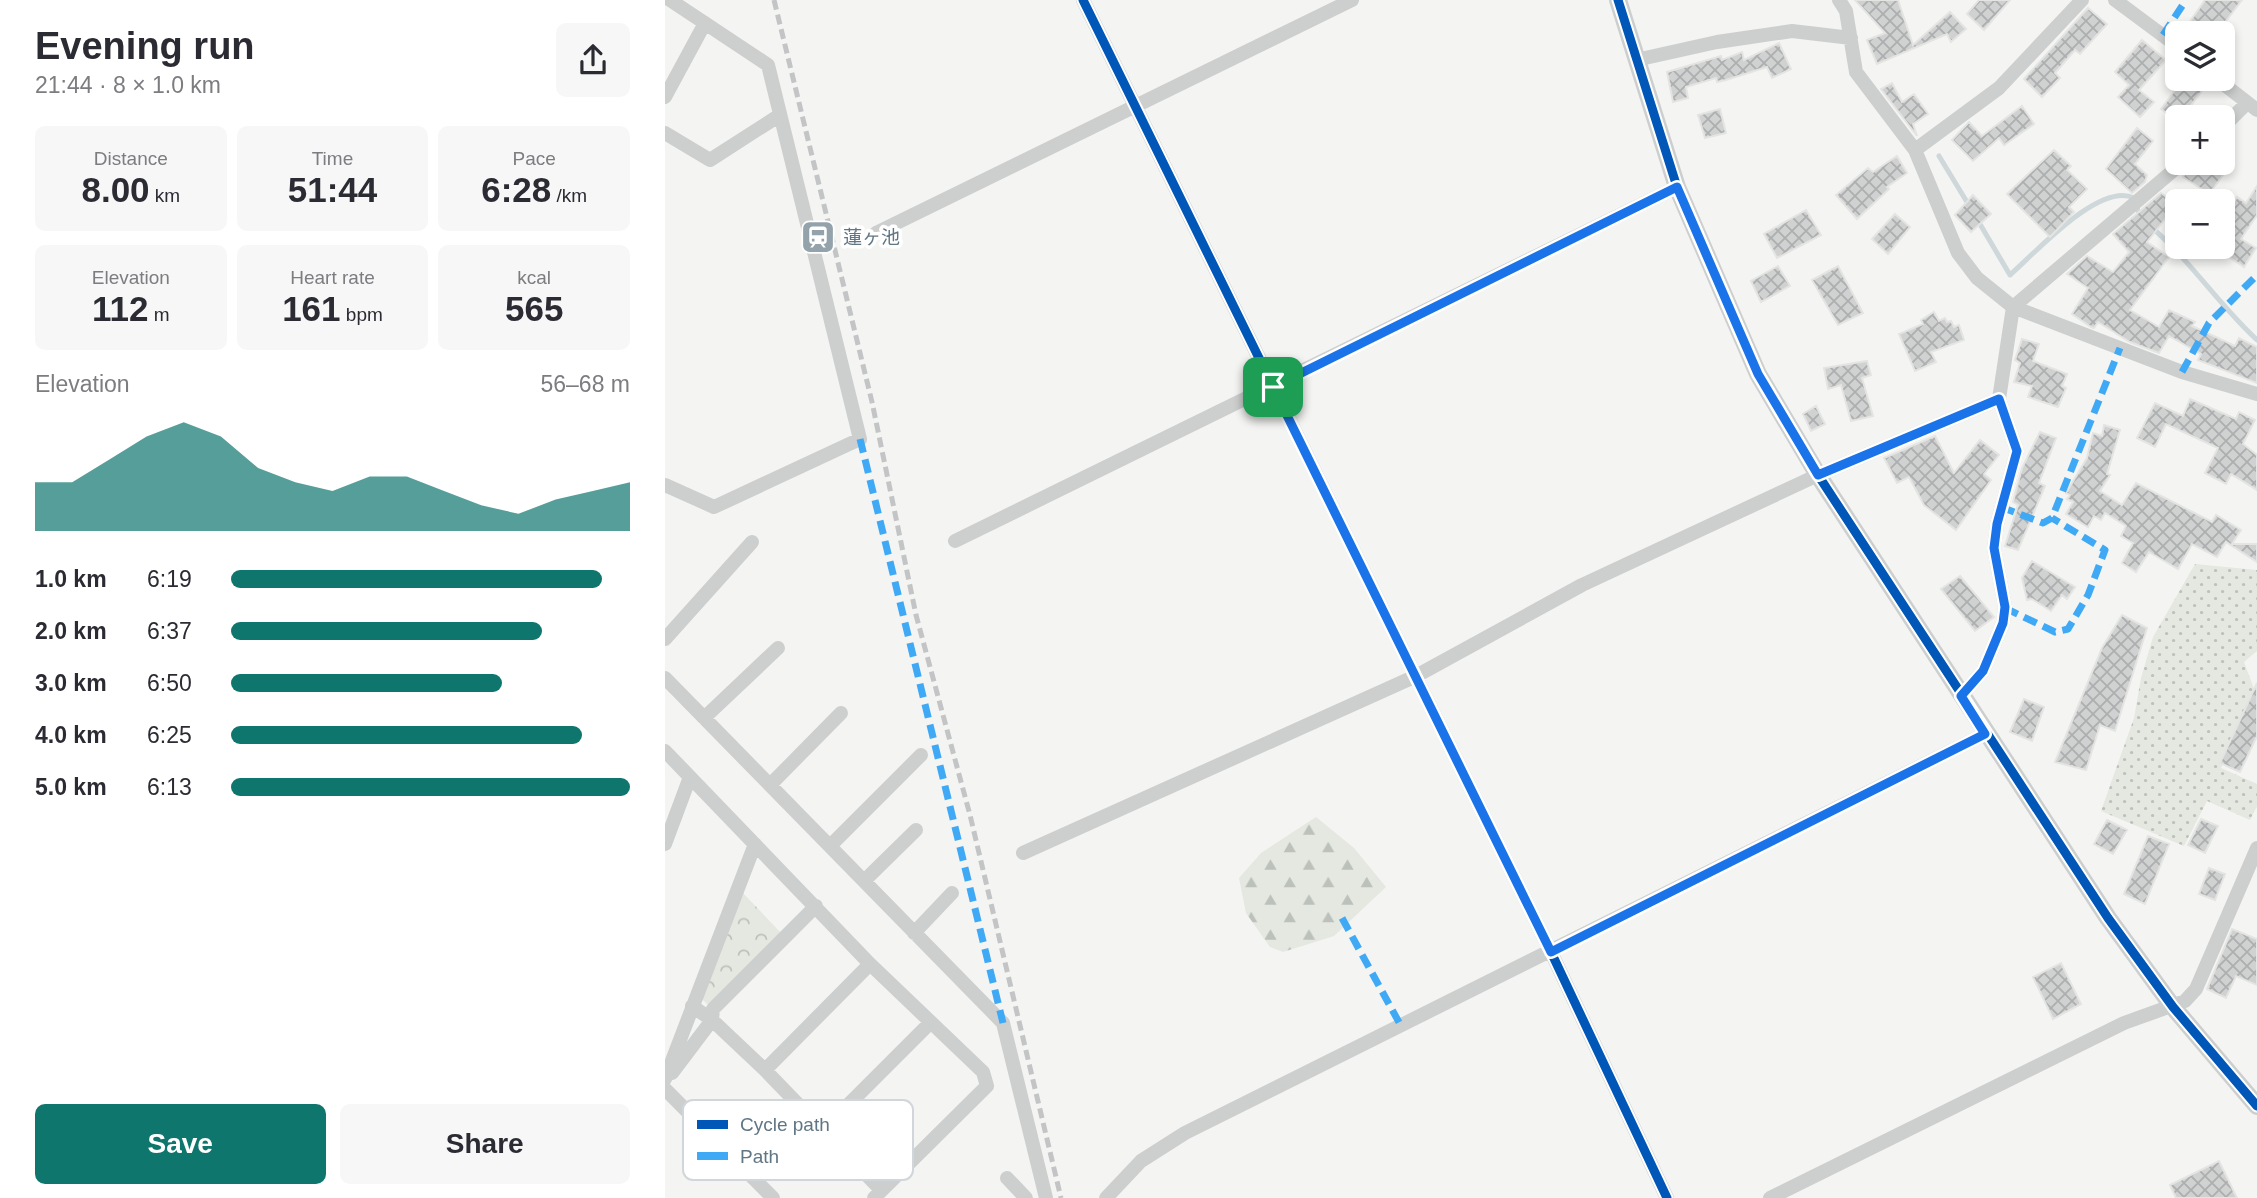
<!DOCTYPE html>
<html lang="en">
<head>
<meta charset="utf-8">
<style>
  :root { --surface:#fff; --page:#f7f7f7; --text:#2b2b33; --muted:#7c7c81; --accent:#0f766e }
  body { margin:0; font-family:Arial,"Noto Sans JP",sans-serif; background:var(--page); color:var(--text); height:100vh; display:flex; flex-direction:column; font-size:26px; white-space:nowrap }
  * { box-sizing:border-box; margin:0 }
  p { font-size:23px; color:var(--muted) }
  .icon { flex:none; width:38px; height:38px; fill:none; stroke:currentColor; stroke-width:2; stroke-linecap:round; stroke-linejoin:round }
  .map { position:relative; flex:1; overflow:hidden }
  .drawer { display:flex; flex-direction:column; background:var(--surface); width:665px }
  .drawer>* { flex:none }
  .buttons { position:absolute; left:1500px; top:21px; display:grid; gap:14px }
  .buttons a { display:grid; place-items:center; width:70px; height:70px; border-radius:10px; background:var(--surface); box-shadow:0 4px 10px #0003; font-size:35px }
  .pin { position:absolute; display:grid; place-items:center; width:60px; height:60px; color:#fff; margin:-30px; border-radius:14px; box-shadow:0 4px 10px #0006 }
  .round { display:grid; place-items:center; flex:none; width:74px; height:74px; border-radius:10px; background:var(--page) }
  .overview { display:flex; align-items:center; justify-content:space-between; height:119px; padding:0 35px }
  h1 { font-size:38px; font-weight:800; line-height:52px }
  .metrics { display:grid; grid-template-columns:repeat(3,1fr); gap:10px; height:119px; padding:7px 35px }
  .metrics div { display:grid; align-content:center; border-radius:10px; background:var(--page); text-align:center }
  .metrics b { font-size:35px; font-weight:800 }
  .metrics small { font-size:19px; font-weight:400 }
  .metrics p { font-size:19px }
  .chart { height:196px; padding:14px 35px }
  .chart p { display:flex; justify-content:space-between }
  .chart svg { width:100%; height:126px; margin-top:7px; fill:var(--accent); opacity:.7 }
  .button { display:flex; gap:14px; margin-top:auto; padding:14px 35px }
  .button a { flex:1; height:80px; border-radius:10px; background:var(--accent); color:#fff; font-size:28px; font-weight:800; line-height:80px; text-align:center }
  .button a+a { background:var(--page); color:var(--text) }
  ul { padding:0 35px; list-style:none; font-size:23px }
  li { display:grid; grid-template-columns:112px 84px 1fr; align-items:center; height:52px }
  li i { height:18px; border-radius:9px; background:var(--accent) }
  main { display:flex; flex:1; min-height:0 }
  .map>svg:first-child { display:block }
  .grass { fill:url(#grass-dots) }
  .forest { fill:url(#forest-firs) }
  .park { fill:url(#park-crowns) }
  .lines { fill:none; stroke-linecap:round; stroke-linejoin:round }
  .stream { stroke:#ced7da; stroke-width:5 }
  .building { fill:url(#building-cross-hatch); stroke:#e4e4e2; stroke-width:2 }
  .minor { stroke:#cdcfcf; stroke-width:14 }
  .tertiary { stroke:#cdcfcf; stroke-width:18 }
  .rail { stroke:#c3c4c5; stroke-width:5; stroke-dasharray:10 5; stroke-linecap:butt }
  .quiet { stroke:#3fa9f5; stroke-width:7; stroke-dasharray:14 7; stroke-linecap:butt }
  .cycleway-casing { stroke:#fff; stroke-width:13 }
  .cycleway { stroke:#0057b8; stroke-width:9 }
  .route-casing { stroke:#fff; stroke-width:14 }
  .route { stroke:#1a73e8; stroke-width:9 }
  .labels { text-anchor:middle; stroke-width:7; stroke-linejoin:round; paint-order:stroke }
  .poi-label { font-size:19px; fill:#617685; stroke:#fff; text-anchor:start }
  .key { fill:#fff; stroke:#d0d6da; stroke-width:2 }
  .key-label { font-size:19px; fill:#617685 }
</style>
</head>
<body>
<main>
<section class="drawer">
<div class="overview"><div><h1>Evening run</h1><p>21:44 · 8 × 1.0 km</p></div><a class="round"><svg class="icon" aria-label="share" viewBox="0 0 24 24"><path d="M12 15V3M7 8l5-5 5 5M5 13v7h14v-7"/></svg></a></div>
<div class="metrics">
<div><p>Distance</p><b>8.00<small> km</small></b></div>
<div><p>Time</p><b>51:44</b></div>
<div><p>Pace</p><b>6:28<small> /km</small></b></div>
</div>
<div class="metrics">
<div><p>Elevation</p><b>112<small> m</small></b></div>
<div><p>Heart rate</p><b>161<small> bpm</small></b></div>
<div><p>kcal</p><b>565</b></div>
</div>
<div class="chart"><p><span>Elevation</span>56–68 m</p>
<svg viewBox="0 0 160 44" preserveAspectRatio="none"><path d="M0 44V27L10 27L20 19L30 11L40 6L50 11L60 22L70 27L80 30L90 25L100 25L110 30L120 35L130 38L140 33L150 30L160 27V44z"/></svg>
</div>
<ul>
<li><b>1.0 km</b>6:19<i style="width:93%"></i></li>
<li><b>2.0 km</b>6:37<i style="width:78%"></i></li>
<li><b>3.0 km</b>6:50<i style="width:68%"></i></li>
<li><b>4.0 km</b>6:25<i style="width:88%"></i></li>
<li><b>5.0 km</b>6:13<i style="width:100%"></i></li>
</ul>
<div class="button"><a>Save</a><a>Share</a></div>
</section>
<div class="map">
<svg width="1592" height="1198" viewBox="0 0 1592 1198">
  <defs>
    <pattern id="grass-dots" width="8" height="8" patternUnits="userSpaceOnUse" patternTransform="scale(1.75)"><rect width="8" height="8" fill="#e4e8e0"/><path d="M2 2h.1M6 6h.1" fill="none" stroke="#bcc1bb" stroke-width="1.8" stroke-linecap="round"/></pattern>
    <pattern id="forest-firs" width="22" height="20" patternUnits="userSpaceOnUse" patternTransform="scale(1.75)"><rect width="22" height="20" fill="#e4e8e0"/><path d="M5 1l3.5 6h-7zM16 11l3.5 6h-7z" fill="#bcc1bb"/></pattern>
    <pattern id="park-crowns" width="20" height="18" patternUnits="userSpaceOnUse" patternTransform="scale(1.75)"><rect width="20" height="18" fill="#e4e8e0"/><path d="M2 6a3 3 0 1 1 6 0M12 15a3 3 0 1 1 6 0" fill="none" stroke="#bcc1bb"/></pattern>
    <pattern id="building-cross-hatch" width="8" height="8" patternUnits="userSpaceOnUse" patternTransform="scale(1.75)"><rect width="8" height="8" fill="#d0d1d1"/><path d="M0 0l8 8M0 8l8-8" fill="none" stroke="#acaeaf"/></pattern>
  </defs>
  <rect width="100%" height="100%" fill="#f4f4f2"/>
  <path class="grass" d="M1530 564 1592 570V651L1579 662 1592 697 1556 768 1592 784V806L1585 820 1542 801 1519 846 1436 811 1469 718 1476 678 1488 637Z"/>
  <path class="forest" d="M651 817 689 848 721 887 669 936 618 952 605 947 581 913 574 878 596 853Z"/>
  <path class="park" d="M78 893 116 933 48 1004H42L36 998Z"/>
  <g class="lines">
    <path class="stream" d="M1274 156 1305 207
      M1312 219 1345 275C1370 253 1435 181 1469 198L1475 217
      M1485 226C1526 261 1553 304 1592 340"/>
  </g>
  <path class="building" d="M1190 0H1233L1248 45 1285 12 1301 29 1286 42 1282 34 1212 64 1202 40 1220 33Z
    M1314 0H1345L1319 30 1302 14Z
    M1540 0H1577L1552 33H1530L1521 27Z
    M1423 8 1442 24 1415 54 1410 50 1390 73 1395 78 1377 97 1359 79Z
    M1477 40 1501 60 1474 90 1489 102 1475 117 1453 97 1464 85 1450 72Z
    M1114 43 1126 69 1107 78 1102 67 1061 80 1052 82 1051 78 1021 87 1023 98 1008 102 1002 72 1056 56 1057 60 1077 52 1079 60Z
    M1518 79H1529L1540 87 1524 108 1537 117H1507L1496 109Z
    M1227 83 1237 102 1249 94 1263 114 1248 124 1252 136 1216 89Z
    M1357 106 1369 124 1339 145 1334 138 1308 161 1287 140 1304 122 1317 136Z
    M1055 109 1061 133 1040 138 1033 115Z
    M1472 128 1488 141 1470 164 1482 175 1480 182 1467 193 1441 169Z
    M1389 150 1406 166 1402 170 1422 189 1404 207 1409 212 1385 237 1342 194Z
    M1232 156 1242 173 1222 187 1224 189 1192 219 1171 195 1203 168 1208 172Z
    M1526 163H1567L1544 194 1518 177Z
    M1592 186V215L1576 239 1591 248 1579 267 1553 250 1558 247V219L1572 197 1581 203Z
    M1496 193 1512 204 1482 242 1504 257 1465 310 1494 327 1504 310 1530 322 1527 326 1570 346 1574 338 1592 347V383L1533 360 1536 354 1504 336 1494 353 1465 342 1433 322 1429 328 1426 327 1407 314 1423 288 1402 274 1422 256 1448 272 1464 252 1448 234Z
    M1308 195 1326 214 1306 232 1290 215Z
    M1141 210 1156 235 1112 258 1099 234Z
    M1230 214 1245 227 1223 254 1207 239Z
    M1113 266 1125 286 1096 302 1086 281Z
    M1173 266 1198 313 1173 325 1147 280Z
    M1269 312 1274 321 1280 318 1282 322 1286 321 1289 327 1294 325 1299 340 1266 352 1271 362 1250 371 1234 334 1258 324 1256 320Z
    M1357 339 1374 344 1368 361 1402 374 1397 386 1401 388 1393 407 1363 397 1367 386 1349 382 1355 363 1350 360Z
    M1202 361 1206 375 1197 378 1208 416 1186 421 1176 385 1163 389 1159 368Z
    M1525 399 1571 419 1574 412 1590 420 1578 444 1592 455V490L1566 474 1561 484 1540 473 1553 448 1501 424 1490 447 1472 438 1490 403 1518 416Z
    M1151 406 1160 424 1146 431 1138 414Z
    M1439 425 1455 430 1442 474 1445 475 1435 491 1457 505 1471 483 1547 522 1551 515 1576 530 1567 544H1592V562L1561 542 1552 557 1527 544 1513 569 1484 552 1471 572 1457 563 1468 543 1456 536 1461 526 1440 513 1436 520 1429 516 1423 527 1401 514 1408 502 1402 499 1405 495 1401 493 1422 458 1428 433 1437 436Z
    M1375 432 1391 438 1374 483 1380 486 1353 550 1340 546 1353 505 1348 502 1357 468Z
    M1270 436 1289 473 1315 440 1334 455 1319 474 1326 480 1291 530 1259 505 1244 477 1232 483 1219 458Z
    M1367 561 1410 587 1402 599 1397 595 1386 611 1367 599 1362 600 1357 578Z
    M1295 576 1329 617 1310 631 1276 589Z
    M1457 615 1482 628 1450 731 1435 725 1421 770 1390 762 1437 648Z
    M1592 683V736L1575 772 1555 763Z
    M1359 699 1379 707 1367 741 1345 732Z
    M1536 819 1553 826 1540 853 1523 845Z
    M1442 820 1462 830 1448 854 1429 844Z
    M1483 836 1504 844 1480 904 1459 894Z
    M1544 868 1560 874 1550 900 1534 894Z
    M1567 929 1592 939V985L1571 976 1561 998 1542 989Z
    M1396 963 1416 1004 1388 1019 1368 977Z
    M1554 1161 1572 1198H1511L1505 1185Z"/>
  <g class="lines">
    <path class="minor" d="M418 0 886 952 1002 1198
      M1174 0 1181 11 1191 72 1250 150 1293 253 1312 278 1348 307 1517 372 1592 394
      M1450 0 1512 46
      M971 60 1052 42 1127 31 1186 38
      M1552 79 1592 110
      M0 97 40 23
      M1558 127 1582 103
      M0 133 45 160 115 115
      M1250 150 1334 88 1417 0
      M211 233 687 0
      M0 485 49 507 195 439 103 65 5 0
      M290 541 1012 187
      M0 639 87 542
      M0 678 338 1023 381 1198
      M1296 696 1318 671 1338 623 1340 607 1329 548 1332 524 1352 451 1334 399 1348 307 1517 163
      M39 718 113 648
      M0 751 205 964 318 1072 322 1086 209 1198
      M105 785 176 713
      M0 844 25 777
      M165 846 256 755
      M358 853 751 676 917 585 1153 475 1334 399
      M199 881 251 830
      M249 933 287 893
      M27 1006 47 1020 100 1070 216 1190
      M100 1070 205 964
      M7 1073 47 1020 48 1009 151 906
      M0 1079 90 844
      M0 1089 108 1198
      M159 1129 265 1023
      M342 1178 361 1198
      M441 1198 476 1161 520 1133 1320 734
      M1105 1198 1459 1023 1520 1001 1531 989 1592 848"/>
    <path class="tertiary" d="M953 0 1012 187 1093 374 1153 475 1443 918 1508 1007 1592 1106"/>
    <path class="rail" d="M109 0 207 402 251 615 305 815 396 1198"/>
    <path class="quiet" d="M1498 35 1521 0
      M1517 372 1544 323 1592 275
      M195 439 338 1023
      M1336 507 1378 523 1387 518 1455 348
      M1340 608 1390 632 1403 629 1423 595 1440 550 1387 518
      M677 918 736 1026"/>
    <g class="cycleway-casing">
      <path id="cycleway" d="M418 0 886 952 1002 1198
        M953 0 1012 187 1093 374 1153 475 1443 918 1508 1007 1592 1106"/>
    </g>
    <use href="#cycleway" class="cycleway"/>
  </g>
  <g class="lines">
    <g class="route-casing">
      <path id="route" d="M1012 187 1093 374 1153 475 1334 399 1352 451 1332 524 1329 548 1340 607 1338 623 1318 671 1296 696 1320 734 886 952 608 387Z"/>
    </g>
    <use href="#route" class="route"/>
  </g>
  <defs>
    <g id="station-square" transform="scale(1.75)"><rect x="-9" y="-9" width="18" height="18" rx="4" fill="#94a2ab" stroke="#fff"/><path d="M-3-6H3Q5-6 5-4V2Q5 4 3 4L4.5 6H3L1.5 4h-3L-3 6H-4.5L-3 4Q-5 4-5 2V-4Q-5-6-3-6ZM-3.5-4v3h7v-3ZM-3.5 1v1.5H-2V1ZM2 1v1.5H3.5V1Z" fill="#fff"/></g>
  </defs>
  <g fill-rule="evenodd">
    <use href="#station-square" x="153" y="237"/>
  </g>
  <g class="labels">
    <g class="poi-label">
      <text x="178" y="244">蓮ヶ池</text>
    </g>
  </g>
  <rect x="18" y="1100" width="230" height="80" rx="10" class="key"/>
  <rect x="32" y="1120" width="31" height="9" fill="#0057b8"/>
  <rect x="32" y="1152" width="31" height="8" fill="#3fa9f5"/>
  <g class="key-label">
    <text x="75" y="1131">Cycle path</text>
    <text x="75" y="1163">Path</text>
  </g>
</svg>
<div class="buttons">
<a><svg class="icon" aria-label="layers" viewBox="0 0 24 24"><path d="M12 4l9 5-9 5-9-5zM3 14l9 5 9-5"/></svg></a>
<a>+</a>
<a>−</a>
</div>
<div class="pin" style="left:608px;top:387px;background:#1e9e55"><svg class="icon" aria-label="arrive" viewBox="0 0 24 24"><path d="M6 21V4h12l-3 4 3 4H6"/></svg></div>
</div>
</main>
</body>
</html>
